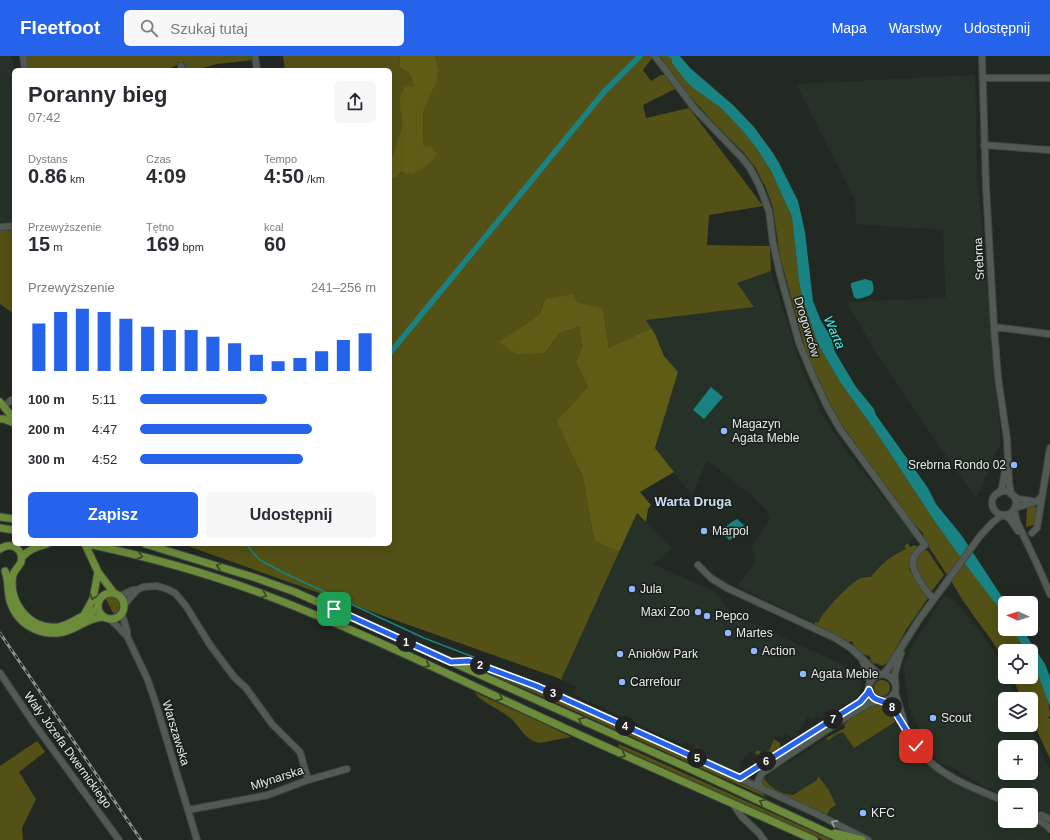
<!DOCTYPE html>
<html lang="pl">
<head>
<meta charset="utf-8">
<style>
  :root { --surface:#fff; --page:#f7f7f7; --text:#2b2b33; --muted:#7c7c81; --accent:#2563eb }
  body { margin:0; font-family:Arial,sans-serif; background:var(--page); color:var(--text); height:100vh; display:flex; flex-direction:column; font-size:15px; white-space:nowrap }
  * { box-sizing:border-box; margin:0 }
  p { font-size:13px; color:var(--muted) }
  .icon { flex:none; width:22px; height:22px; fill:none; stroke:currentColor; stroke-width:2; stroke-linecap:round; stroke-linejoin:round }
  .map { position:relative; flex:1; overflow:hidden }
  .details { position:absolute; left:12px; top:12px; width:380px; height:478px; display:flex; flex-direction:column; background:var(--surface); border-radius:6px; box-shadow:0 4px 16px #0002 }
  .details>* { flex:none }
  .needle { width:26px; rotate:273deg }
  .buttons { position:absolute; left:998px; top:540px; display:grid; gap:8px }
  .buttons a { display:grid; place-items:center; width:40px; height:40px; border-radius:6px; background:var(--surface); box-shadow:0 4px 16px #0002; font-size:20px }
  .pin { position:absolute; display:grid; place-items:center; width:34px; height:34px; color:#fff; margin:-17px; border-radius:8px; box-shadow:0 2px 6px #0006 }
  .km { position:absolute; width:20px; height:20px; margin:-10px; border-radius:50%; background:#222; color:#fff; font-size:11px; line-height:20px; text-align:center }
  .round { display:grid; place-items:center; flex:none; width:42px; height:42px; border-radius:6px; background:var(--page) }
  .summary { display:flex; align-items:center; justify-content:space-between; height:68px; padding:0 16px }
  h1 { font-size:22px; font-weight:700; line-height:30px }
  .figures { display:grid; grid-template-columns:repeat(3,1fr); gap:6px; height:68px; padding:4px 16px }
  .figures div { display:grid; align-content:center }
  .figures b { font-size:20px; font-weight:700 }
  .figures small { font-size:11px; font-weight:400 }
  .figures p { font-size:11px }
  .chart { height:112px; padding:8px 16px }
  .chart p { display:flex; justify-content:space-between }
  .chart svg { width:100%; height:72px; margin-top:4px; stroke:var(--accent); stroke-width:6 }
  .button { display:flex; gap:8px; margin-top:auto; padding:8px 16px }
  .button a { flex:1; height:46px; border-radius:6px; background:var(--accent); color:#fff; font-size:16px; font-weight:700; line-height:46px; text-align:center }
  .button a+a { background:var(--page); color:var(--text) }
  ul { padding:0 16px; list-style:none; font-size:13px }
  li { display:grid; grid-template-columns:64px 48px 1fr; align-items:center; height:30px }
  li i { height:10px; border-radius:5px; background:var(--accent) }
  header { display:flex; align-items:center; gap:24px; box-sizing:border-box; height:56px; padding:0 20px; background:var(--accent); color:#fff }
  header strong { font-size:19px }
  nav { display:flex; gap:22px; margin-inline-start:auto; font-size:14px }
  .search { width:280px; height:36px; background:var(--page); display:flex; align-items:center; gap:10px; box-sizing:border-box; padding:0 14px; border-radius:6px; color:var(--muted); font-size:15px }
  .map>svg:first-child { display:block }
  .built { fill:#263228; fill-rule:evenodd }
  .green { fill:#535115 }
  .forest { fill:#5f5c15 }
  .water { fill:#198383 }
  .lines { fill:none; stroke-linecap:round; stroke-linejoin:round }
  .stream { stroke:#198383; stroke-width:1.5 }
  .canal { stroke:#198383; stroke-width:5.5 }
  .minor-casing { stroke:#404742; stroke-width:8 }
  .major-casing { stroke:#404742; stroke-width:9 }
  .minor { stroke:#525a54; stroke-width:6 }
  .major { stroke:#6b8d39; stroke-width:7 }
  .rail-casing { stroke:#8e948f; stroke-width:3 }
  .rail { stroke:#191f1a; stroke-width:1.5; stroke-dasharray:4.5; stroke-linecap:butt }
  .oneway { stroke:#364625 }
  .oneway2 { stroke:#9da49e }
  .route-casing { stroke:#fff; stroke-width:8 }
  .route { stroke:#2563eb; stroke-width:5 }
  .poi-dot { fill:#8fb8fd; stroke:#191f1a; stroke-width:1.5 }
  .labels { text-anchor:middle; stroke-width:3; stroke-linejoin:round; paint-order:stroke }
  .street-label { font-size:12px; fill:#e8ede9; stroke:#191f1a }
  .poi-label { font-size:12px; fill:#e8ede9; stroke:#191f1a; text-anchor:start }
  .water-label { font-size:13px; font-style:italic; fill:#3ff9f8; stroke:#191f1a }
  .neighbourhood-label { font-size:13px; font-weight:bold; fill:#cddef8; stroke:#191f1a }
</style>
</head>
<body>
<header>
<strong>Fleetfoot</strong>
<div class="search"><svg class="icon" aria-label="search" viewBox="0 0 24 24"><circle cx="10" cy="10" r="6"/><path d="M15 15l6 6"/></svg>Szukaj tutaj</div>
<nav><a>Mapa</a><a>Warstwy</a><a>Udostępnij</a></nav>
</header>
<div class="map">
<svg width="1050" height="784" viewBox="0 0 1050 784">
  <rect width="100%" height="100%" fill="#222923"/>
  <path class="built" d="M0 0H11L16 14H14V166L0 167Z
    M975 19 977 115 1001 386 976 443 880 303 846 246 946 242 943 174 856 168 855 144 796 28Z
    M771 215 798 302 821 357 847 396 916 481 904 489 906 493 894 499 881 508 871 521H862L846 534 825 555 820 562 817 568 736 530 756 507 752 490 770 464 767 454 752 440 707 404 692 440 655 392 678 316 664 300 655 278 645 264 754 251 737 227Z
    M637 457 672 492 653 508 713 535 736 560 859 616 862 621 859 640 845 648 840 649 842 651 825 663 816 660 814 663 808 660 804 668H802L797 679 792 681 784 677 782 681 776 679 769 695 766 698 757 694 755 698 750 695 746 703 743 702 739 710 741 711 740 717 699 698 701 693 685 686 683 688H681L573 638 576 631 561 624Z
    M944 539 956 546 991 590 1005 618V621H1007L1009 625 1017 643H1005V669H1029L1047 709 1050 713V759L1031 749V739H1006L981 729 952 711 938 706 922 680 908 649 904 610 911 593ZM1005 691H1031V717H1005Z
    M895 666 915 695 934 713 957 728 1005 749V765H1031V761L1036 764 1048 772 1050 784H874L826 761 830 753 836 749 818 720 817 724 793 739 785 738 772 732 767 728 763 721 762 719 777 711 785 709 826 682 829 685 837 678 843 676 854 692Z"/>
  <path class="green" d="M25 0H253V4L217 8 196 14H186L184 6 166 14H28Z
    M283 0H400L399 11 410 18 414 30 402 55V68L398 86 390 108V14H285Z
    M435 0H651L653 1 643 14 651 25 661 19H665L675 33 643 49 646 62 689 52 763 150 709 159 707 189 770 190 771 215 737 227 754 251 646 264 651 272 609 292 603 252 545 243 539 259 500 286 545 297 560 277 579 271 582 290 576 307 588 331 556 365 583 422 594 485 619 496 561 624 558 622 182 488H390V119L392 123C406 118 415 101 424 90L423 68 424 52 437 24 439 14Z
    M660 0H667L671 2 672 7 684 23 693 32 721 52 742 74 757 93 771 115 792 161 799 225 802 241 818 288 840 326 876 376 935 466 1005 560V573H1012L1026 595H1005V607C993 583 976 565 962 543 950 523 937 503 924 484L923 477 912 466 842 369 832 351 807 299 780 201 773 152 766 132 755 111 744 97 715 68 687 37Z
    M14 172V258L0 248V174Z
    M1034 449 1037 453 1034 469 1026 471 1027 450Z
    M908 487 910 491 915 489 917 491C912 498 909 503 911 512L909 513 928 542 906 574 889 605 883 610 875 607 874 608 870 604 871 602 868 599 866 600 864 598 863 599 853 590V587L851 585 848 587 834 578 815 569V566L818 567C821 557 851 526 861 522 864 521 868 521 871 521 882 507 889 501 906 493L904 490Z
    M925 494 928 495 944 519 932 535C926 533 914 511 916 504 917 499 921 497 925 494Z
    M108 541H114L120 546V554L117 558 114 559 106 543Z
    M1031 604C1039 616 1050 645 1050 660L1048 661 1050 663V703L1031 662V643H1022L1012 621H1031Z
    M466 608 581 652 759 734 765 740V741L532 636Z
    M874 632a8 8 0 1 1 16 0a8 8 0 1 1-16 0Z
    M474 636 545 668 571 681 539 687C525 684 520 670 510 662 500 653 482 647 474 636Z
    M873 647 885 648 888 649 895 666 854 692 843 676 837 678 828 685 826 682 845 672 844 669 852 661Z
    M774 683 780 687 781 693 769 702 755 698 757 694 766 698 767 694 769 695Z
    M37 685 45 696 19 716 36 743 22 772 23 784H0V710Z
    M619 688 644 699 832 784H823L618 691Z
    M697 691 701 693 699 698 740 717 759 705V708L740 719 737 718 694 698 693 694Z
    M818 720 828 733 836 749 830 753 826 761 809 751 765 731 761 724 763 721C769 731 780 738 793 739L817 724Z"/>
  <path class="forest" d="M400 0H435L439 14 437 25 424 53 423 68 424 90 432 91 437 98 430 107 413 118 402 116 397 121 392 123C385 108 400 85 402 67 402 60 398 45 401 39 402 36 404 33 405 31L414 30 410 18 399 11Z
    M573 238 576 246 603 252 609 292 651 272 655 278 664 300 678 316 655 392 674 416 640 436 651 449 648 453 646 466 637 457 619 496 594 485 583 422 556 365 588 331 576 307 582 290 579 271 560 277 545 297 516 298 499 286 539 259 545 243Z"/>
  <path class="water" d="M667 0H680L690 12 733 49 754 71 773 97 779 107 798 145 805 176 813 245 821 265 831 281 835 296 856 331 874 353 876 359 928 432 936 448 962 480 1006 547H1005V560L972 517 935 466 876 376 840 326 818 288 802 241 799 225 792 161 771 115 757 93 742 74 721 52 693 32 684 23 672 7 671 2Z
    M865 223 872 225C877 240 869 240 857 243L854 241 851 230V227Z
    M711 331 723 341 704 363 693 354Z
    M737 463 744 469 736 481 729 484 722 476C725 471 731 466 737 463Z
    M1012 573H1022L1045 608 1050 621V651L1035 610 1031 604V595H1026Z"/>
  <g class="lines">
    <path class="stream" d="M246 488 255 499 260 504 284 517 424 582 476 602"/>
    <path class="canal" d="M390 297 604 36 640 0"/>
    <g class="minor-casing">
      <path id="minor" d="M23 0 25 14
        M255 0 257 14
        M655 0 695 53 742 102 750 112 759 129 769 155 773 187 780 218 799 287 812 318 827 350 840 373 925 489C921 493 914 497 913 504 911 515 926 536 934 543
        M982 0 986 131 994 271 998 321 1007 383 1009 426 1011 438
        M181 10 182 14
        M983 22H1050
        M984 89 1050 94
        M0 171 14 170
        M994 271 1050 278
        M4 351 11 344H14
        M992 447a12 12 0 1 1 24 0a12 12 0 1 1-24 0Z
        M999 437 1002 432 1005 415
        M1014 440 1018 443 1032 445
        M1015 452 1037 445 1041 441
        M1014 454 1017 466 1037 508 1050 538
        M1004 459 1010 463 1018 475
        M1032 477 1037 472 1050 392
        M698 509 711 522 727 532 835 582 852 593 877 617 880 618
        M118 539H122L133 534H137L143 531 157 530 167 533 175 537 186 550 210 589 235 622 246 632 272 668 300 696 308 724
        M124 549 137 534
        M122 558 127 575V580L147 622 155 645 197 784
        M110 563 127 580
        M863 606 868 615 870 626
        M0 617 35 669 119 784
        M883 618 887 614 920 562 943 531 980 480 992 467 1002 459
        M895 627C880 603 856 635 877 644 880 645 885 645 889 643 891 642 893 639 895 636 897 631 894 624 895 618 896 611 899 604 901 597
        M895 636 904 666
        M562 641 813 756 868 784
        M883 645 888 647 892 651C902 667 911 686 924 700 946 723 976 733 1005 745
        M740 722 860 646 867 638 869 633
        M761 732 758 725 762 717 848 660 870 647 878 645
        M733 748 742 761 759 777 764 784
        M188 754 268 739 308 724 347 713
        M1031 757C1035 759 1036 761 1039 764 1043 768 1047 768 1050 773
        M1037 760 1041 759 1050 763"/>
    </g>
    <g class="major-casing">
      <path id="major" d="M0 346 14 363
        M0 363H4L14 367
        M0 461 14 463
        M0 472 14 474
        M85 488 98 516 114 537
        M88 488C145 500 200 515 255 535 349 570 439 614 530 656 624 700 719 741 814 784
        M145 488 256 522 295 536 684 710 843 784
        M0 493C11 485 24 493 21 506 19 511 14 514 13 519 7 545 30 575 58 571 66 570 73 565 81 561 88 557 93 558 98 551
        M22 501C29 493 37 491 47 488
        M5 515C9 525 7 535 10 545 18 572 48 584 72 573 83 568 92 561 104 561
        M98 550a13 13 0 1 1 26 0a13 13 0 1 1-26 0Z
        M84 559 93 543 98 516
        M453 606 469 605 562 641
        M835 777 862 784"/>
    </g>
    <use href="#minor" class="minor"/>
    <use href="#major" class="major"/>
    <g class="rail-casing">
      <path id="rail" d="M0 577 141 784"/>
    </g>
    <use href="#rail" class="rail"/>
  </g>
  <defs><path id="oneway-chevron" d="M-2-3.5L2.5 0L-2 3.5" fill="none" stroke-width="1.6" stroke-linecap="round" stroke-linejoin="round"/></defs>
  <g class="oneway">
    <use href="#oneway-chevron" transform="translate(140 500) rotate(16)"/>
    <use href="#oneway-chevron" transform="translate(219 510) rotate(-163)"/>
    <use href="#oneway-chevron" transform="translate(264 539) rotate(21)"/>
    <use href="#oneway-chevron" transform="translate(93 541) rotate(108)"/>
    <use href="#oneway-chevron" transform="translate(427 609) rotate(24)"/>
    <use href="#oneway-chevron" transform="translate(500 642) rotate(25)"/>
    <use href="#oneway-chevron" transform="translate(581 664) rotate(-156)"/>
    <use href="#oneway-chevron" transform="translate(623 699) rotate(24)"/>
    <use href="#oneway-chevron" transform="translate(762 746) rotate(-155)"/>
  </g>
  <use class="oneway2" href="#oneway-chevron" transform="translate(834 767) rotate(-153)"/>
  <g class="lines">
    <g class="route-casing">
      <path id="route" d="M334 553 451 606 469 605 536 630 740 722 860 646 867 638 869 634C873 648 884 642 892 651L916 690"/>
    </g>
    <use href="#route" class="route"/>
  </g>
  <g class="poi-dot">
    <circle cx="724" cy="375" r="4"/>
    <circle cx="1014" cy="409" r="4"/>
    <circle cx="704" cy="475" r="4"/>
    <circle cx="632" cy="533" r="4"/>
    <circle cx="698" cy="556" r="4"/>
    <circle cx="707" cy="560" r="4"/>
    <circle cx="728" cy="577" r="4"/>
    <circle cx="754" cy="595" r="4"/>
    <circle cx="620" cy="598" r="4"/>
    <circle cx="803" cy="618" r="4"/>
    <circle cx="622" cy="626" r="4"/>
    <circle cx="933" cy="662" r="4"/>
    <circle cx="863" cy="757" r="4"/>
  </g>
  <g class="labels">
    <g class="street-label">
      <text transform="translate(979 203) rotate(-93)" y="4">Srebrna</text>
      <text transform="translate(807 271) rotate(73)" y="4">Drogowców</text>
      <text transform="translate(176 677) rotate(73)" y="4">Warszawska</text>
      <text transform="translate(68 694) rotate(54)" y="4">Wały Józefa Dwernickiego</text>
      <text transform="translate(277 722) rotate(-18)" y="4">Młynarska</text>
    </g>
    <g class="poi-label">
      <text x="732" y="372">Magazyn<tspan x="732" dy="14">Agata Meble</tspan></text>
      <text x="1006" y="413" text-anchor="end">Srebrna Rondo 02</text>
      <text x="712" y="479">Marpol</text>
      <text x="640" y="537">Jula</text>
      <text x="690" y="560" text-anchor="end">Maxi Zoo</text>
      <text x="715" y="564">Pepco</text>
      <text x="736" y="581">Martes</text>
      <text x="762" y="599">Action</text>
      <text x="628" y="602">Aniołów Park</text>
      <text x="811" y="622">Agata Meble</text>
      <text x="630" y="630">Carrefour</text>
      <text x="941" y="666">Scout</text>
      <text x="871" y="761">KFC</text>
    </g>
    <g class="water-label">
      <text transform="translate(835 276) rotate(66)" y="5">Warta</text>
    </g>
    <g class="neighbourhood-label">
      <text x="693" y="450">Warta Druga</text>
    </g>
  </g>
</svg>
<div class="buttons">
<a><svg class="needle" viewBox="-14 -14 28 28"><path d="M0-13l5 13h-10z" fill="#e53935"/><path d="M0 13l5-13h-10z" fill="#7c7c81"/></svg></a>
<a><svg class="icon" aria-label="locate" viewBox="0 0 24 24"><circle cx="12" cy="12" r="6"/><path d="M12 2v4M12 18v4M2 12h4M18 12h4"/></svg></a>
<a><svg class="icon" aria-label="layers" viewBox="0 0 24 24"><path d="M12 4l9 5-9 5-9-5zM3 14l9 5 9-5"/></svg></a>
<a>+</a>
<a>−</a>
</div>
<div class="pin" style="left:334px;top:553px;background:#1e9e55"><svg class="icon" aria-label="arrive" viewBox="0 0 24 24"><path d="M6 21V4h12l-3 4 3 4H6"/></svg></div>
<div class="pin" style="left:916px;top:690px;background:#d93025"><svg class="icon" aria-label="check" viewBox="0 0 24 24"><path d="M5 12l5 5 9-10"/></svg></div>
<b class="km" style="left:406px;top:586px">1</b>
<b class="km" style="left:480px;top:609px">2</b>
<b class="km" style="left:553px;top:637px">3</b>
<b class="km" style="left:625px;top:670px">4</b>
<b class="km" style="left:697px;top:702px">5</b>
<b class="km" style="left:766px;top:705px">6</b>
<b class="km" style="left:833px;top:663px">7</b>
<b class="km" style="left:892px;top:651px">8</b>
<section class="details">
<div class="summary"><div><h1>Poranny bieg</h1><p>07:42</p></div><a class="round"><svg class="icon" aria-label="share" viewBox="0 0 24 24"><path d="M12 15V3M7 8l5-5 5 5M5 13v7h14v-7"/></svg></a></div>
<div class="figures">
<div><p>Dystans</p><b>0.86<small> km</small></b></div>
<div><p>Czas</p><b>4:09</b></div>
<div><p>Tempo</p><b>4:50<small> /km</small></b></div>
</div>
<div class="figures">
<div><p>Przewyższenie</p><b>15<small> m</small></b></div>
<div><p>Tętno</p><b>169<small> bpm</small></b></div>
<div><p>kcal</p><b>60</b></div>
</div>
<div class="chart"><p><span>Przewyższenie</span>241–256 m</p>
<svg viewBox="0 0 160 44" preserveAspectRatio="none"><path d="M5 44V15M15 44V8M25 44V6M35 44V8M45 44V12M55 44V17M65 44V19M75 44V19M85 44V23M95 44V27M105 44V34M115 44V38M125 44V36M135 44V32M145 44V25M155 44V21"/></svg>
</div>
<ul>
<li><b>100 m</b>5:11<i style="width:54%"></i></li>
<li><b>200 m</b>4:47<i style="width:73%"></i></li>
<li><b>300 m</b>4:52<i style="width:69%"></i></li>
</ul>
<div class="button"><a>Zapisz</a><a>Udostępnij</a></div>
</section>
</div>
</body>
</html>
